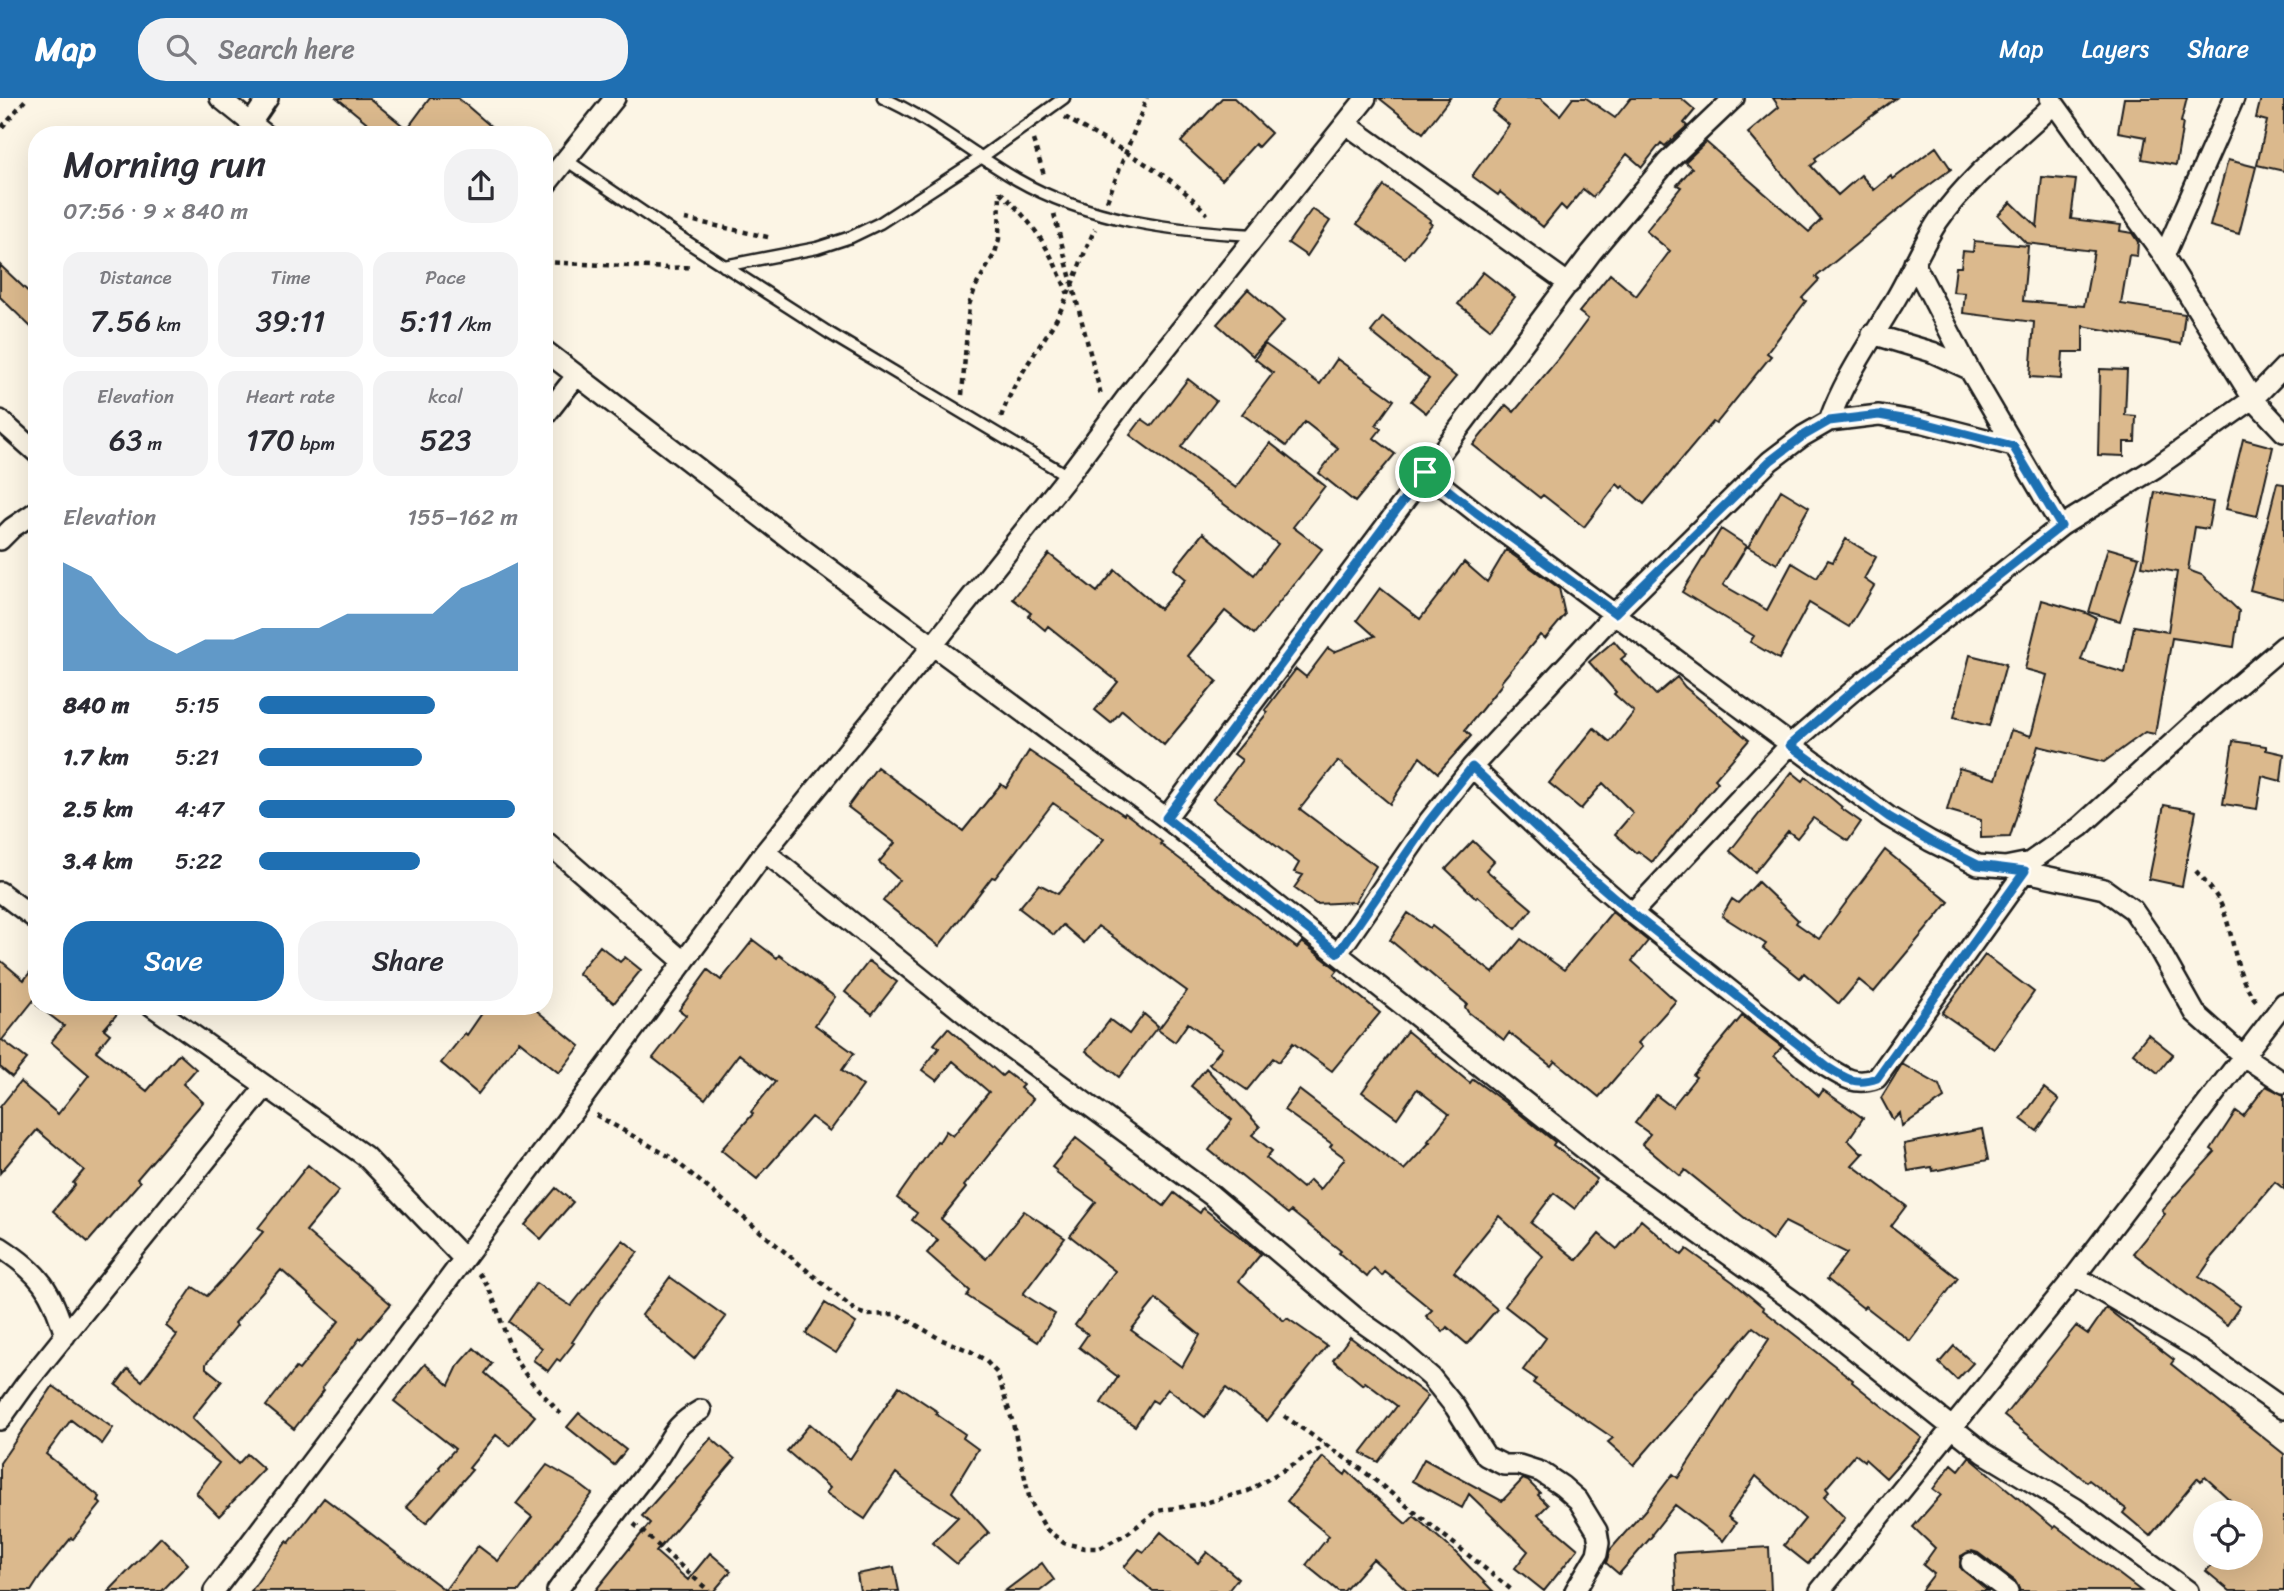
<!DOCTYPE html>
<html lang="en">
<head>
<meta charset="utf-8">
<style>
  :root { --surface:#fff; --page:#f2f2f3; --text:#2b2b33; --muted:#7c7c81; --accent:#1f6fb2 }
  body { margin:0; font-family:Sriracha,sans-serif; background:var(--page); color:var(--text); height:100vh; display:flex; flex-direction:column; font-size:26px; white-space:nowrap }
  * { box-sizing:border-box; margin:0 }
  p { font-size:23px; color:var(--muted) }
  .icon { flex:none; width:38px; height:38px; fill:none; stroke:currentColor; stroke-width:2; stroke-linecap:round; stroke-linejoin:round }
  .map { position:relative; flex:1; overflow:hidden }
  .details { position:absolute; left:28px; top:28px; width:525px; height:889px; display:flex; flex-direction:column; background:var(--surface); border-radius:28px; box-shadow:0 7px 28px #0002 }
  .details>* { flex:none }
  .controls { position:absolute; left:2193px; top:1402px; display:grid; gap:14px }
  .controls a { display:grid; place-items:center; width:70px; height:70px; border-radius:50%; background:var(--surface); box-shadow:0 7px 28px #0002; font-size:35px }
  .pin { position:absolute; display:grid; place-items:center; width:60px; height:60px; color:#fff; margin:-30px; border:4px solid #fff; border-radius:50%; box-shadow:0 2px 7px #0007 }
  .round { display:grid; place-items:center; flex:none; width:74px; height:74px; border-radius:28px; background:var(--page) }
  .overview { display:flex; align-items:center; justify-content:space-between; height:119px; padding:0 35px }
  h1 { font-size:38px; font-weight:600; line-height:52px }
  .figures { display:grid; grid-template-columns:repeat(3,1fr); gap:10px; height:119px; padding:7px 35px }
  .figures div { display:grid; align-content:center; border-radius:18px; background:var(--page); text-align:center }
  .figures b { font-size:30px; font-weight:600 }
  .figures small { font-size:19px; font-weight:400 }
  .figures p { font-size:19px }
  .chart { height:196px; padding:14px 35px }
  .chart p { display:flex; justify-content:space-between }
  .chart svg { width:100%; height:126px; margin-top:7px; fill:var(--accent); opacity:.7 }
  .action { display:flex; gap:14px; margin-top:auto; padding:14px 35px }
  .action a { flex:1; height:80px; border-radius:28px; background:var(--accent); color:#fff; font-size:28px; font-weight:600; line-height:80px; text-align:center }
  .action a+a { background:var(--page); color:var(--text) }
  ul { padding:0 35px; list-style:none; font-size:23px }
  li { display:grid; grid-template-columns:112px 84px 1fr; align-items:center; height:52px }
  li i { height:18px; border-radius:9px; background:var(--accent) }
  header { display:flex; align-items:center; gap:42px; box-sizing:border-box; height:98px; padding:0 35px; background:var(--accent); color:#fff }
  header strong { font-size:33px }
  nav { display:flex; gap:38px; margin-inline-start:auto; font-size:24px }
  .search { width:490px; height:63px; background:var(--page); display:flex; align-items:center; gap:18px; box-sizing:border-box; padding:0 24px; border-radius:28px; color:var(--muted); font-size:26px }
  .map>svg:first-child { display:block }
  .building { fill:#dbb98d; stroke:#1c1c1c; stroke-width:2; fill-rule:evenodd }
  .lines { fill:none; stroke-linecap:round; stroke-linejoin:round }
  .service-casing { stroke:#1c1c1c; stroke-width:15 }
  .minor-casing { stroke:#1c1c1c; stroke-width:24 }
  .path { stroke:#1c1c1c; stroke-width:4.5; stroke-dasharray:5 5; stroke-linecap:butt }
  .service { stroke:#fcf5e5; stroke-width:10 }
  .minor { stroke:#fcf5e5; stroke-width:19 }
  .route-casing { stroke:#fff; stroke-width:14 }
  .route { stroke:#1f6fb2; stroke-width:9 }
</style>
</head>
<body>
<header>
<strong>Map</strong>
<div class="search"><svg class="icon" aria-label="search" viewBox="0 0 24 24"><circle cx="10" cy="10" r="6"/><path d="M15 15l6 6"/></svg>Search here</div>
<nav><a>Map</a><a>Layers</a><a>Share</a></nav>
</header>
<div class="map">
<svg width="2284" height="1493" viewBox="0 0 2284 1493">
  <rect width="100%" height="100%" fill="#fcf5e5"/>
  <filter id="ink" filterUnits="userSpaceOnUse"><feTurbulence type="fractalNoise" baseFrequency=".0143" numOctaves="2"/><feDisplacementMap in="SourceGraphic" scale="14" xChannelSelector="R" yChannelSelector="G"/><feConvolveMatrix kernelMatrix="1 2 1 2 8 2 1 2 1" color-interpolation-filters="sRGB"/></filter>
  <g filter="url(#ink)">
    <path class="building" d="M337 0H369L407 31 430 0H458L501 37H382Z
      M1222 0H1234L1271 35 1258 49 1255 46 1222 82 1181 44Z
      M1379 0H1450L1423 35Z
      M1502 0H1540L1560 17 1573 0H1586L1615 20 1631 0H1681L1695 12 1684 25 1687 28 1665 48 1661 45 1642 69 1627 56 1593 99 1583 91 1566 112 1561 107 1543 129 1500 94 1498 97 1472 78 1509 27 1492 13Z
      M1773 0H1896L1815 60 1817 63 1811 68 1838 97 1861 77 1874 92 1891 78 1893 81 1936 49 1951 71 1916 97 1816 179 1819 182 1802 200 1806 203 1767 255 1771 258 1716 326 1713 324 1644 406 1623 388 1621 390 1617 386 1584 429 1543 397 1540 400 1473 347 1506 307 1514 314 1559 260 1588 221 1579 214 1610 176 1636 198 1670 153 1646 133 1681 89 1677 87 1692 70 1685 64 1706 44 1809 134 1821 122 1748 35 1779 9Z
      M2124 0H2187L2181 24 2183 25 2176 67 2142 61 2146 39 2118 34Z
      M2261 0H2284V73L2257 67 2267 23 2256 20Z
      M2228 62 2256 69 2239 136 2210 128Z
      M2042 79 2076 82 2071 121 2121 127 2120 133 2132 135 2138 144 2137 158 2129 157 2121 206 2185 216 2181 246 2083 228V254H2063L2061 281 2030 279 2034 224 1963 215 1965 195 1953 194 1956 169H1961L1963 153 1973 154 1974 143 2028 148 2023 203 2084 208 2094 153 2026 145 1998 117 2011 104 2037 129Z
      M1384 88 1431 122 1429 124 1432 126 1405 160 1357 126Z
      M1312 111 1330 123 1307 158 1288 145Z
      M0 167 37 202V235L0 199Z
      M1483 174 1515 199 1490 231 1458 206Z
      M1248 191 1284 223 1253 258 1217 226Z
      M1383 219 1456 279 1426 315 1411 303 1429 281 1371 234Z
      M1265 246 1320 286 1337 261 1394 302 1376 327 1381 331 1374 340 1395 356 1355 404 1319 375 1338 350 1305 324 1286 348 1242 316 1273 275 1255 261Z
      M2100 271 2127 272 2125 317 2136 318 2135 344H2124V358L2098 357Z
      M1188 281 1216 303 1181 349 1236 390 1270 345 1325 388 1293 429 1322 451 1254 536 1225 513 1188 558 1217 583 1164 647 1122 612 1111 625 1095 612 1118 584 1048 528 1045 532 1028 518 1031 515 1013 501 1049 456 1097 494 1115 472 1160 511 1186 481 1174 471 1203 435 1254 477 1278 446 1130 337 1142 321 1152 328Z
      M2243 341 2273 349 2257 418 2226 411Z
      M2277 385 2284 386V501L2250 492Z
      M1781 392 1809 409 1777 466 1748 449Z
      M2155 394 2213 404 2208 431 2195 429 2188 472 2202 477 2239 513 2234 549 2172 540 2155 636 2145 634 2104 664 2038 648 2010 739 1981 740V722L1947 712 1959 670 1996 681 2011 632 2031 638 2047 577 2025 571 2042 502 2086 515 2096 520 2081 562 2125 575 2134 528 2168 534 2177 474 2142 468Z
      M1721 431 1747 448 1723 487 1767 512 1792 465 1817 480 1828 462 1833 464 1846 441 1876 459 1864 481 1874 488 1849 529 1809 505 1779 561 1750 544 1754 538 1682 494Z
      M2108 450 2139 459 2120 523 2089 514Z
      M1506 452 1559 490 1565 517 1545 541 1540 537 1501 584 1502 586 1465 632 1471 638 1438 675 1420 659 1390 706 1338 663 1300 711 1376 768 1355 804 1316 806 1294 790 1303 777 1294 774 1299 765 1213 701 1242 662 1234 656 1268 614 1265 612 1296 571 1306 579 1328 550 1334 554 1375 538 1357 522 1380 490 1420 521 1464 464 1487 484Z
      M1614 543 1626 557 1621 561 1656 597 1677 579 1685 589 1749 642 1715 681 1718 684 1652 764 1638 753 1636 755 1615 736 1633 715 1603 685 1581 711 1549 685 1594 630 1610 644 1634 614 1614 596 1616 594 1589 564Z
      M1970 557 2006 566 1989 628 1954 619Z
      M2233 643 2266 648V652L2284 656 2281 683 2262 678 2257 711 2223 706Z
      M1029 653 1124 717 1125 715 1137 724 1162 744 1160 746 1297 850 1302 844 1338 872 1334 877 1380 915 1332 973 1293 945 1279 964 1273 960 1247 992 1209 966 1222 950 1188 925 1175 944 1158 932 1187 893 1098 828 1084 845 1063 827 1054 837 1019 810 1039 786 1058 796 1104 741 1053 705 995 780 992 779 939 848 883 803 899 782 879 764 895 745 848 709 877 669 963 733 1001 686 1006 690Z
      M1792 674 1803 683 1806 679 1842 709 1841 710 1861 724 1848 743 1813 720 1797 740 1788 733 1755 774 1730 753Z
      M2164 707 2196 713 2182 788 2149 781Z
      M1473 743 1494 763 1486 772 1532 811 1516 831 1478 798 1476 800 1446 771Z
      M1885 752 1949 804 1874 894 1859 882 1839 906 1804 875 1800 880 1763 850 1766 846 1722 818 1732 801 1738 805 1758 784 1798 822 1796 825 1819 841Z
      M1612 814 1648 843 1632 863 1676 903 1638 945 1642 949 1599 999 1555 963 1551 968 1509 935 1504 942 1468 914 1465 909 1467 906 1390 842 1408 815 1430 830 1432 828 1493 875 1521 841 1564 872Z
      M753 842 777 860 779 857 835 899 815 927 854 955 842 972 863 988 830 1033 811 1019 757 1081 721 1052 753 1016 751 1014 775 984 739 956 705 1001 653 960 686 917 679 912 708 872 721 882Z
      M600 848 620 864 625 859 641 872 614 905 578 875Z
      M1985 857 2034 894 1994 951 1942 915Z
      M0 862 24 882 37 865V898L2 942 27 961 12 979 0 969Z
      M869 863 897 884 872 916 845 894Z
      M38 908H124L104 931 110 936 96 953 147 993 179 956 196 971 183 986 203 1004 137 1081 140 1084 88 1144 53 1113 75 1087 73 1085 84 1072 37 1032 0 1075V1009L20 984 58 1016 89 977 51 944 64 928Z
      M487 908H531L580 948 559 975 519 943 478 996 441 965 465 935 467 937Z
      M1144 916 1158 928 1119 979 1086 953 1110 922 1129 936Z
      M1742 918 1782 949 1774 958 1819 998 1823 992 1863 1020 1848 1042 1861 1055 1864 1054 1852 1067 1906 1108 1891 1128 1958 1180 1910 1243 1865 1208 1863 1210 1827 1181 1847 1155 1785 1124 1772 1142 1685 1072 1680 1078 1642 1046 1650 1036 1635 1025 1656 997 1672 1009 1696 979 1693 977Z
      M948 930 1002 978 1006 974 1023 987 1020 990 1033 1001 964 1088 966 1090 941 1121 986 1161 1024 1113 1065 1140 1023 1196 1055 1216 1038 1244 967 1198 970 1193 927 1155 938 1142 912 1122 917 1115 897 1100 937 1043 939 1044 946 1033 953 1038 989 994 953 963 937 983 922 972 939 950 934 946Z
      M1407 933 1470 985 1473 981 1515 1012 1555 1044 1553 1047 1597 1081 1575 1111 1554 1095 1531 1125 1577 1162 1599 1136 1617 1151 1641 1122 1682 1157 1687 1151 1733 1184 1764 1210 1763 1212 1853 1282 1852 1284 1922 1340 1886 1380 1865 1361 1864 1363 1855 1356 1826 1390 1829 1394 1824 1399 1845 1420 1808 1466 1784 1447 1805 1421 1756 1378 1728 1419 1736 1425 1723 1443 1675 1407 1652 1436 1653 1437 1619 1476 1606 1465 1610 1452 1646 1411 1673 1376 1678 1380 1769 1241 1753 1229 1634 1367 1608 1344 1613 1340 1533 1285 1536 1281 1523 1272 1546 1240 1505 1208 1543 1158 1499 1118 1454 1174 1497 1211 1467 1246 1447 1229 1443 1234 1426 1218 1432 1212 1385 1174 1382 1178 1374 1170 1367 1179 1339 1155 1341 1153 1291 1113 1288 1116 1209 1052 1232 1022 1191 988 1206 970 1260 1029 1252 1037 1272 1053 1266 1060 1302 1090 1310 1082 1320 1092 1345 1060 1330 1049 1332 1046 1284 1012 1299 992 1404 1072 1430 1044 1428 1043 1449 1016 1417 991 1397 1020 1362 994Z
      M2148 936 2173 956 2158 975 2133 955Z
      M1902 966 1939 987 1944 1000 1902 1028 1900 1015 1893 1022 1881 1000Z
      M2266 988 2284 997V1091L2275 1084 2209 1162 2210 1163 2199 1179 2240 1208 2227 1227 2133 1155 2165 1116 2162 1112 2215 1054 2211 1051 2236 1013 2243 1018Z
      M2044 990 2059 1002 2037 1033 2021 1021Z
      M1982 1031 1988 1062 1933 1073 1932 1069 1908 1073 1904 1046Z
      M1076 1040 1164 1108 1174 1095 1200 1115 1203 1110 1253 1149 1261 1156 1239 1183 1284 1223 1287 1220 1327 1248 1267 1323 1226 1290 1205 1319 1168 1291 1157 1305 1152 1302 1135 1328 1101 1305 1118 1279 1079 1249 1088 1236 1075 1227 1115 1173 1070 1138 1096 1104 1056 1075 1057 1073 1052 1069ZM1156 1201 1200 1237 1182 1269 1131 1232Z
      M308 1067 339 1093 306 1133 391 1206 361 1241 360 1240 322 1290 324 1292 294 1331 266 1308 296 1270 299 1272 339 1223 281 1172 235 1225 237 1227 206 1266V1270L222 1283 192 1320 238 1366 247 1356 264 1371 219 1418 196 1395 219 1365 116 1287 128 1271 142 1283 177 1237 166 1228 193 1189 207 1198 221 1183 263 1134 258 1130Z
      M556 1090 573 1104 541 1141 525 1127Z
      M623 1142 638 1154 603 1198 572 1244 574 1245 560 1263 557 1261 548 1273 533 1262 542 1250 509 1224 536 1185 571 1208Z
      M670 1179 726 1219 694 1261 642 1217Z
      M825 1205 856 1225 836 1255 806 1236Z
      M2106 1210 2174 1262 2171 1266 2284 1356V1493H2230L2206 1473 2218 1460H2250V1414H2243L2205 1379 2201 1383 2198 1380 2150 1438 2123 1415 2126 1411 2089 1382 2087 1384 2004 1318 2076 1228 2088 1236Z
      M1350 1239 1428 1298 1378 1364 1361 1355 1397 1308 1365 1284 1363 1287 1333 1262Z
      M1954 1248 1973 1265 1957 1282 1939 1265Z
      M474 1250 492 1266 485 1275 535 1318 510 1348 496 1337 469 1370 472 1372 426 1425 406 1409 440 1371 439 1369 455 1351 394 1303 425 1266 449 1287 458 1268Z
      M53 1288 113 1330 102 1346 71 1322 46 1356 100 1399 98 1403 101 1406 73 1441 71 1440 42 1476 31 1493H0V1365Z
      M899 1288 938 1314 936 1316 965 1336 963 1340 978 1351 952 1394 989 1435 957 1466 932 1445 958 1419 917 1392 896 1375 865 1421 826 1395 830 1390 787 1353 810 1326 850 1361Z
      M579 1315 626 1352 614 1367 567 1329Z
      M711 1340 735 1361 656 1454 688 1482 710 1455 731 1473 714 1493H595L650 1425 642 1418Z
      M1323 1359 1345 1377 1347 1373 1406 1426 1414 1418 1454 1453 1493 1493H1408L1373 1461 1344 1493H1338L1306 1467 1329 1438 1287 1403Z
      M1969 1359 2054 1430 2056 1428 2141 1493H2020L2015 1483 1978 1455 1972 1453 1961 1458 1960 1469 1988 1493H1921L1934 1476 1923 1467 1935 1450 1913 1429 1941 1397 1933 1391 1952 1366 1959 1372Z
      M1424 1361 1502 1403 1523 1381 1528 1383 1540 1395 1538 1397 1548 1407 1538 1417 1578 1451 1544 1493 1515 1470 1528 1453 1469 1396 1462 1410 1412 1383Z
      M547 1367 575 1383 592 1396 519 1493H251L287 1443 289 1445 324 1400 445 1492 478 1448 498 1463 532 1419 516 1406Z
      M1161 1434 1198 1465 1207 1454 1238 1480 1228 1493H1153L1124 1469 1139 1451 1144 1454Z
      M161 1439 188 1466 162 1493H109Z
      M1769 1449 1771 1493H1676L1674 1455Z
      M1042 1465 1054 1482 1040 1493H1005Z
      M894 1469 899 1493H860L857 1476Z"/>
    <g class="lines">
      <g class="service-casing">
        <path id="service" d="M883 0C931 21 971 55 1016 81 1089 123 1173 133 1255 137
          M566 62 681 140 829 235 1068 378
          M724 168 817 150 851 139 880 125 982 59 1064 0"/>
      </g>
      <g class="minor-casing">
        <path id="minor" d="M220 0 266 37
          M2050 0 2164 158 2253 301 2284 334
          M251 25 268 0
          M1346 26 1569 186
          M544 89 615 0
          M2164 158 2234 0
          M1914 165 1969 271 2061 428
          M1872 236 1932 254 1969 271
          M544 252 800 449 1166 720 1612 1073 1796 1205 1984 1355 2075 1410 2188 1493
          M544 319 577 277
          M0 322 37 355
          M1829 323C1844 281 1869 246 1892 207 1909 180 1920 150 1938 123 1969 79 2015 43 2054 6
          M1425 374 1476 414 1889 719 1930 743 1978 767 2005 769 2030 764 2080 729 2209 612 2284 548
          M0 442 12 430 37 413
          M1472 669 1573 764 1632 815 1827 969C1844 980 1856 988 1877 980L2025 773
          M1166 720 1591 155 1667 64 1734 0
          M544 742 684 864
          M765 754 978 926 1211 1097 1356 1220 1393 1246 1431 1279 1455 1309 1486 1358 1504 1367H1519L1541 1374 1562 1388 1578 1402 1597 1433 1599 1445 1597 1456 1575 1493
          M2013 771 2104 791 2133 812 2155 844 2195 915 2242 957 2284 985
          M0 794 37 822
          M1632 815 1790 647 1861 586 2061 428 2155 370 2253 301 2284 269
          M1338 855 1429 723 1472 669 1615 515 1770 363 1803 338 1829 323 1879 317 1924 325 2013 348
          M152 908 365 1058 463 1160
          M0 1149C40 1175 52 1192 65 1238
          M2075 1178 2202 1253 2284 1311
          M0 1322 25 1287 266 988
          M1971 1465 2008 1493
          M214 1493 426 1212 765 754 934 546 1068 378 1127 299 1366 0
          M557 1493C588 1450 620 1409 652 1368 673 1342 668 1331 701 1312
          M1820 1493 2075 1178 2284 905"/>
      </g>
      <path class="path" d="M1065 19C1114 50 1168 71 1207 116
        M2 29 27 0
        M1033 42 1044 77
        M1000 94C1036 127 1050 152 1068 196
        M1107 103 1147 0
        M1054 116 1101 297
        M685 121 772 140
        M544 164 668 170 693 169
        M962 297 969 207 976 188 995 155 999 141 1000 93
        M1001 319C1013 284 1035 256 1054 225 1071 195 1080 162 1095 131
        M2196 773C2207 786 2219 798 2224 814 2236 846 2234 878 2258 905
        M596 1017 672 1060 857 1214 868 1217 896 1216 908 1222 940 1241 970 1253 985 1262 997 1275 1013 1325 1030 1403 1046 1431 1064 1445 1085 1450H1100L1128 1435 1157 1413 1201 1406 1248 1393 1326 1347
        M479 1175C497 1199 502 1233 515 1260 527 1283 547 1299 563 1319
        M1284 1318 1361 1371 1513 1493
        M634 1426 709 1493"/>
      <use href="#service" class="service"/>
      <use href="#minor" class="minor"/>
    </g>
  </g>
  <g class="lines" filter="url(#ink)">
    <g class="route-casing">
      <path id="route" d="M1879 317 1924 325 2013 348 2061 428 1861 586 1790 647 1889 719 1930 743 1978 767 2025 773 1877 980C1856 988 1844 980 1827 969L1632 815 1573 764 1472 669 1429 723 1338 855 1166 720 1425 374 1476 414 1615 515 1770 363 1803 338 1829 323Z"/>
    </g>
    <use href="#route" class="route"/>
  </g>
</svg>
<div class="controls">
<a><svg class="icon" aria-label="locate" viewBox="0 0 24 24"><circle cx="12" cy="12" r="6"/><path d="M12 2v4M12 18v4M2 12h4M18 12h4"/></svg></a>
</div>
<div class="pin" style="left:1425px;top:374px;background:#1e9e55"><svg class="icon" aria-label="arrive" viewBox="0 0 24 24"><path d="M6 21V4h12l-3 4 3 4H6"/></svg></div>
<section class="details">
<div class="overview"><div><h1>Morning run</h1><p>07:56 · 9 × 840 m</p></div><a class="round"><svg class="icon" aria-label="share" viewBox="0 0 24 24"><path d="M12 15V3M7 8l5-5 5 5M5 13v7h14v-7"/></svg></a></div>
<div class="figures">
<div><p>Distance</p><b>7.56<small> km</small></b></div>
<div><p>Time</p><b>39:11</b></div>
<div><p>Pace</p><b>5:11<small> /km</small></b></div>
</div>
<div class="figures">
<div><p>Elevation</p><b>63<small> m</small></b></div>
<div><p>Heart rate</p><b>170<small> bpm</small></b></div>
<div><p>kcal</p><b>523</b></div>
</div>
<div class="chart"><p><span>Elevation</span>155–162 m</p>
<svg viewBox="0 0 160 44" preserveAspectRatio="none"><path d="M0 44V6L10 11L20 24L30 33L40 38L50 33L60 33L70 29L80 29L90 29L100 24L110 24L120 24L130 24L140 15L150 11L160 6V44z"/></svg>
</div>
<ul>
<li><b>840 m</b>5:15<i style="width:68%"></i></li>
<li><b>1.7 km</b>5:21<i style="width:63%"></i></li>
<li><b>2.5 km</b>4:47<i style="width:99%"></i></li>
<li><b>3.4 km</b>5:22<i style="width:62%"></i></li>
</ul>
<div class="action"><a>Save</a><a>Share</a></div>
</section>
</div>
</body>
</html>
